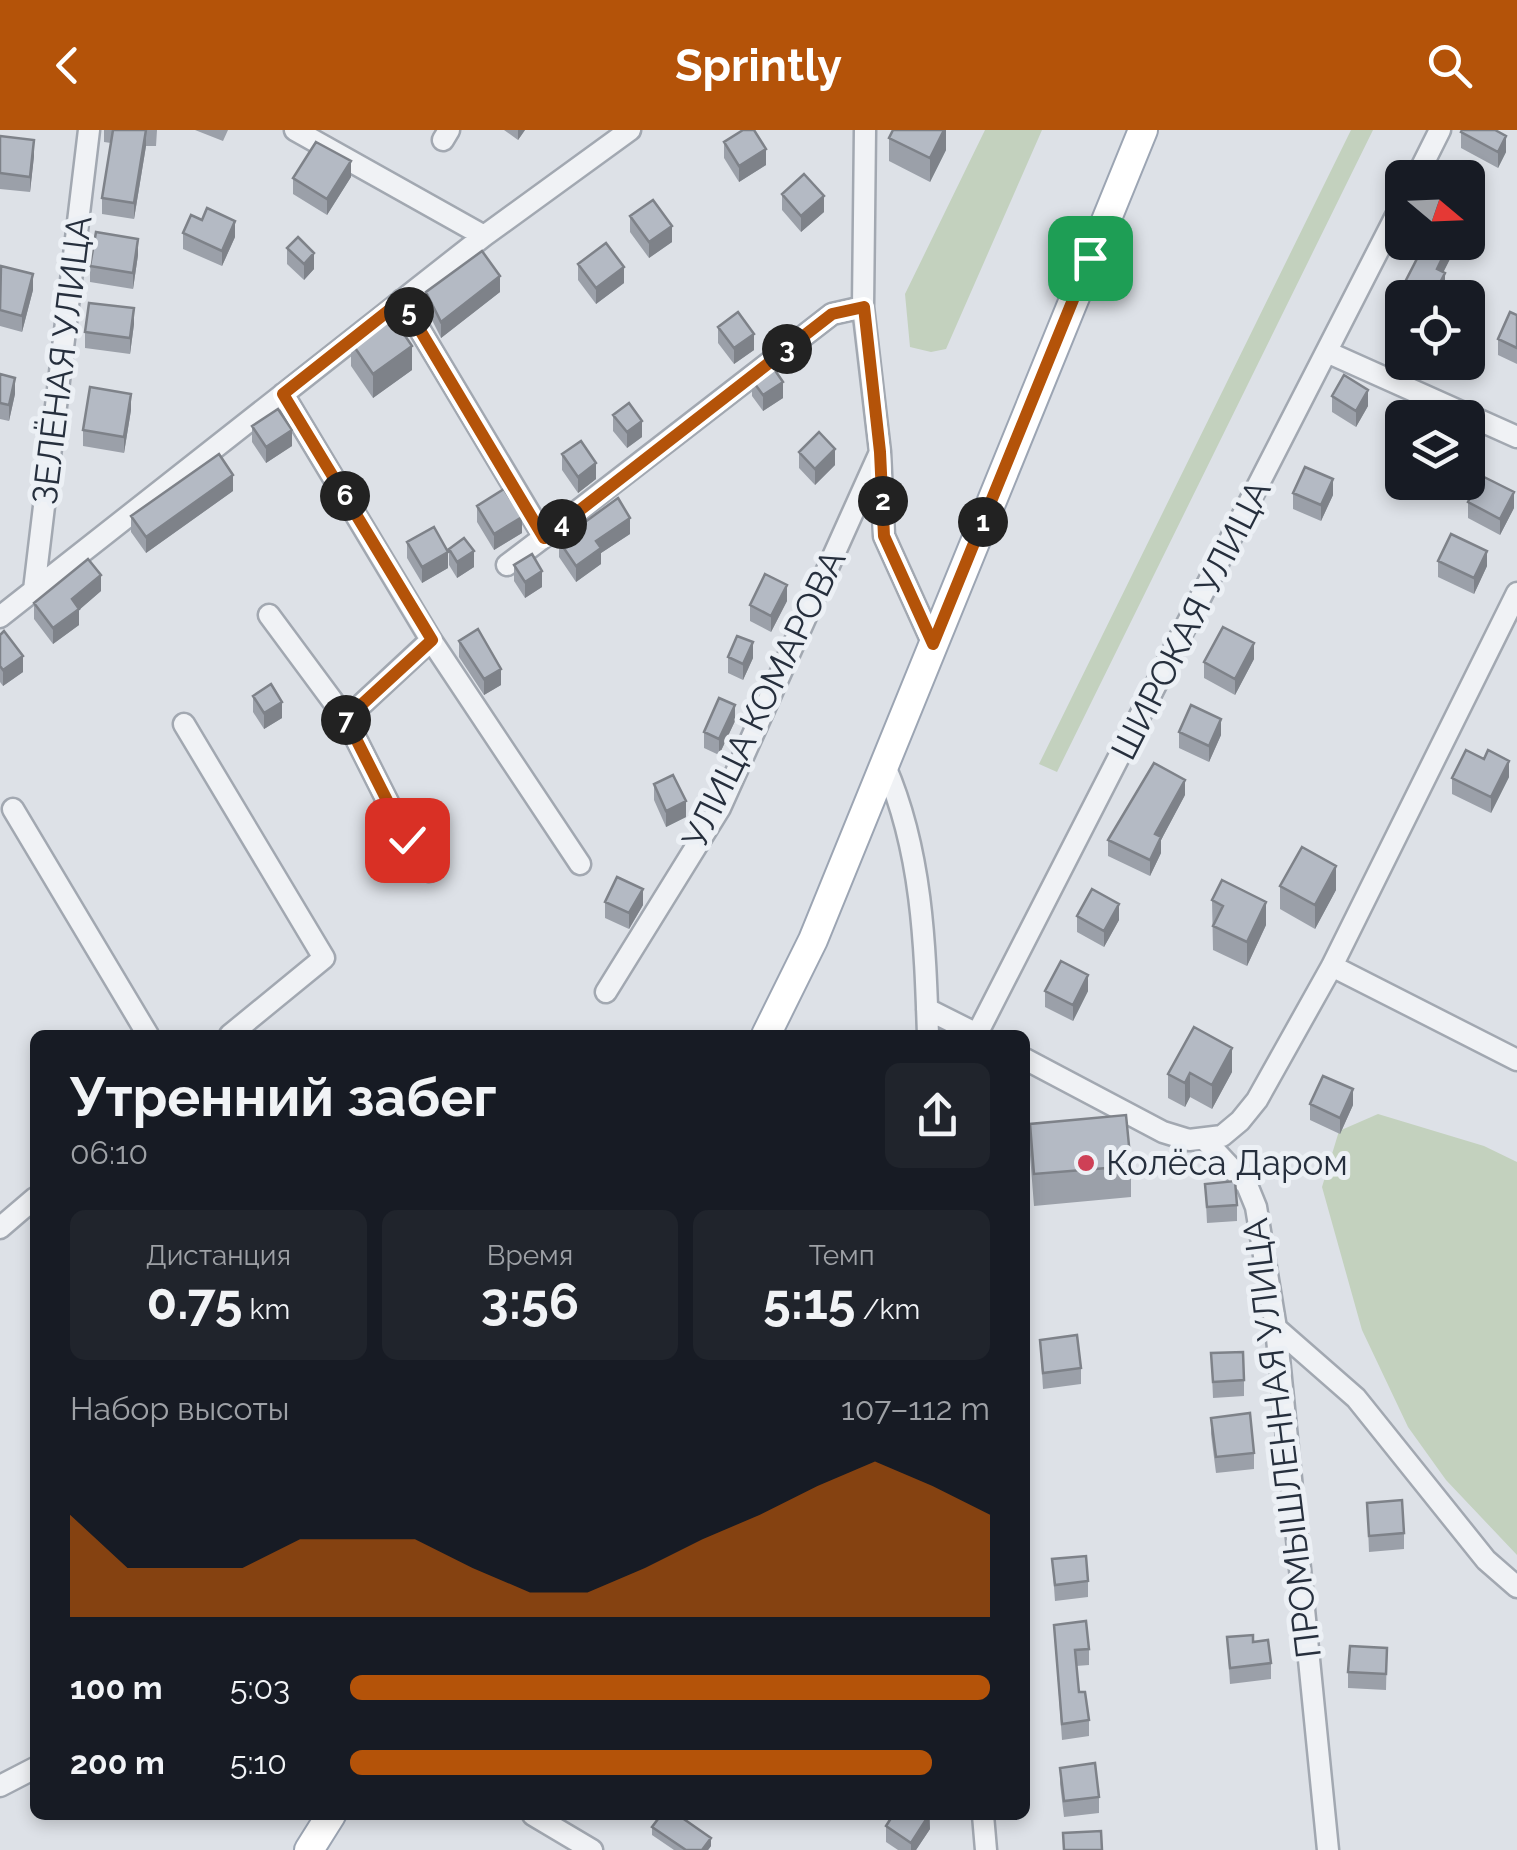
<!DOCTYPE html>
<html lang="ru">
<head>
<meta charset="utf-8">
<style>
  :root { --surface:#171b24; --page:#20242c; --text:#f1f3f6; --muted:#9ea1a6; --accent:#b45309 }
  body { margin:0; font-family:Raleway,sans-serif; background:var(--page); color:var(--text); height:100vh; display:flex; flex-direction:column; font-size:38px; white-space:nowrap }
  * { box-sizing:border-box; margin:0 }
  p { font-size:32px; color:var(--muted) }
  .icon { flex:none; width:55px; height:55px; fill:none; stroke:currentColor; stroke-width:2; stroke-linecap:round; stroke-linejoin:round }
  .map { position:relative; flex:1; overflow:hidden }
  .side { position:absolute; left:30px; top:900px; width:1000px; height:790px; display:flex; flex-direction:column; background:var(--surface); border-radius:15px; box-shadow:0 5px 15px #0003 }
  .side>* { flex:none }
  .needle { width:65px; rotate:109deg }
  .fabs { position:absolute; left:1385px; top:30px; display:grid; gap:20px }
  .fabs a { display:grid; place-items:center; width:100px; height:100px; border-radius:15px; background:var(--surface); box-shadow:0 5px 15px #0003; font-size:50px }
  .pin { position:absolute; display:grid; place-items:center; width:85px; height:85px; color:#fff; margin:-42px; border-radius:20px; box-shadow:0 5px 15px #0006 }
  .km { position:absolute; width:50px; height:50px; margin:-25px; border-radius:50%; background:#222; color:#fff; font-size:28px; line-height:50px; text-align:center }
  .round { display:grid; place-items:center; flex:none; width:105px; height:105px; border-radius:15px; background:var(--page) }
  .overview { display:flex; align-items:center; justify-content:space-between; height:170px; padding:0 40px }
  h1 { font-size:55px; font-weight:700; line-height:75px }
  .figures { display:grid; grid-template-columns:repeat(3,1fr); gap:15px; height:170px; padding:10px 40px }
  .figures div { display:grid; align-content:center; border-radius:15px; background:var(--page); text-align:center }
  .figures b { font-size:50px; font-weight:700 }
  .figures small { font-size:28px; font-weight:400 }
  .figures p { font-size:28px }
  .chart { height:280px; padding:20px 40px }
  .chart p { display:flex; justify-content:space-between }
  .chart svg { width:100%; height:180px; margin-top:10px; fill:var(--accent); opacity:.7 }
  ul { padding:0 40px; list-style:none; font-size:32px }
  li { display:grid; grid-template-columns:160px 120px 1fr; align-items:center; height:75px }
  li i { height:25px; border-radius:12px; background:var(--accent) }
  header { display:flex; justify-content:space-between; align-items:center; height:130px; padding:0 40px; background:var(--accent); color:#fff; font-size:45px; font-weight:700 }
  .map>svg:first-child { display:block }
  .green { fill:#c3d1be }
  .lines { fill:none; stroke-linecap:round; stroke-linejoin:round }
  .minor-casing { stroke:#a2a8b1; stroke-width:25 }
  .major-casing { stroke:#9ca5b3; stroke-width:32 }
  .minor { stroke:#f0f2f5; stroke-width:20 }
  .major { stroke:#fff; stroke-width:28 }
  .wall { fill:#9ba0a9 }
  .shaded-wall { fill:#7e8289 }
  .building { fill:#b4bac4; stroke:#7e8289; stroke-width:2.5 }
  .route-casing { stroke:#fff; stroke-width:20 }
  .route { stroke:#b45309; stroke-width:12 }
  .poi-dot { fill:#ce4056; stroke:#ecf0f5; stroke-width:4 }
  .labels { text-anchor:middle; stroke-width:10; stroke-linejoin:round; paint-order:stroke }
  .street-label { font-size:35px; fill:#262f3d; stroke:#ecf0f5 }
  .poi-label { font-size:35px; fill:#262f3d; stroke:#ecf0f5; text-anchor:start }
</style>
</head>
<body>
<header><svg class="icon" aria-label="back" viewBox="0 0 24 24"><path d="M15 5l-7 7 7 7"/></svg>Sprintly<svg class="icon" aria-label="search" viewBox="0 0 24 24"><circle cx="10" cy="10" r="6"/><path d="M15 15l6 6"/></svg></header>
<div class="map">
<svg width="1517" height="1720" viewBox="0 0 1517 1720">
  <rect width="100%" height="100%" fill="#dde1e7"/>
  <path class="green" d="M985 0H1042L946 219 931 222 910 217 905 164Z
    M1351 0H1373L1057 642 1039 634Z
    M1378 984 1484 1016 1517 1032V1425L1446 1350 1408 1297 1362 1200 1322 1057 1339 1001Z"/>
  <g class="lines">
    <g class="minor-casing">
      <path id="minor" d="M295 0 484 106
        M865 0 863 177 880 322 884 406 933 514
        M443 10 449 0
        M1416 48 1440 0
        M402 170 544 407 832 184 863 177
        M1327 222 1517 307
        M283 264 431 510 580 734
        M507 435 544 407
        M34 460 89 0
        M269 485 346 589 407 710 429 741
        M0 487 484 106 630 0
        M346 589 431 510
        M184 594 324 828 230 905
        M885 636C922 721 925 813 928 905
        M13 679 148 905
        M1332 836 1517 930
        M606 862 720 678 880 322
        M927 879 979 905
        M977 904 1402 74
        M1025 929 1163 1002 1189 1010 1222 1006 1240 991 1257 970 1332 836 1517 463
        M1206 1011 1247 1055 1256 1077 1276 1198 1328 1720
        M0 1098 35 1068
        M1276 1198 1356 1268 1486 1430 1517 1457
        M0 1656 35 1638
        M533 1685 592 1720
        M983 1685 986 1720"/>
    </g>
    <g class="major-casing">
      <path id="major" d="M766 905 813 810 1143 0
        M309 1720 331 1685"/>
    </g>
    <use href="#minor" class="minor"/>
    <use href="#major" class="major"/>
  </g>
  <path class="wall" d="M104 0H157L156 16H146L134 89 102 84V68L111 13 104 12Z
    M195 0H228L223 11Z
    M504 0H525L518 10Z
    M946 0V20L930 52 889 31V8Z
    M1461 2 1506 22 1498 38 1461 18Z
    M0 6 34 26 30 62 0 59Z
    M724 12 766 35 739 52 724 28Z
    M351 47 327 85 293 64V48Z
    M782 64 824 82 801 102 782 80Z
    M630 86 672 112 649 128 630 102Z
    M183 103 235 107 222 136 183 119Z
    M1453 112V123L1443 142 1445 159 1441 168H1404V154L1418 127V115Z
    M287 118 314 139 304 150 287 134Z
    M138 125 133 159 90 152V136Z
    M578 134 624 153 596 174 578 150Z
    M0 140 33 160 22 202 0 196Z
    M426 162H500L441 208 426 178Z
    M1517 185V234L1498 225V209Z
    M134 194 130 224 85 218V202Z
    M718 197 754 220 734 234 718 213Z
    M351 212 412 240 373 268 351 236Z
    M0 244 15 264 9 291 0 289Z
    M752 250 783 268 763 281 752 266Z
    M1332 266 1368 276 1356 297 1332 282Z
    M131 280 124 323 83 316V300Z
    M613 285 642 307 627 318 613 301Z
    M252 296 292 316 266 333 252 312Z
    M799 322 835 335 815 355 799 338Z
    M562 324 596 349 578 363 562 340Z
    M233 361 146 423 131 402V386Z
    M1293 363 1333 365 1321 391 1293 379Z
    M1468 372 1514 378 1500 405 1468 388Z
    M477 376 522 403 494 420 477 392Z
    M630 404 601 423V434L576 452 559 427V411Z
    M407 412 448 438 422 453 407 428Z
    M449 419 474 437 457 448 449 435Z
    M1438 431 1487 436 1474 464 1438 447Z
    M514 435 542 457 525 468 514 451Z
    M101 461 79 480V495L53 514 34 489V473Z
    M787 471 771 502 750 491V475Z
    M0 505 23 542 3 556 0 552Z
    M459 511 501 555 484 565 459 527Z
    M728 527 753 528 743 550 728 543Z
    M1254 529 1235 565 1204 548V532Z
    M253 566 282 588 264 599 253 582Z
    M735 591 719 625 704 618V602Z
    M1179 602 1221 605 1209 632 1179 618Z
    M1509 647 1491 683 1452 664V648Z
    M654 654 686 687 666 697 654 670Z
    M1185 665 1161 710V723L1150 746 1108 726V710Z
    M1280 756 1336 760 1315 799 1280 779Z
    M1212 770 1266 795 1247 836 1213 820Z
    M605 772 643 775 629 799 605 788Z
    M1077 786 1119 790 1104 817 1077 802Z
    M1045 861H1088L1073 891 1045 877Z
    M1232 942 1212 979 1190 967 1185 977 1168 968V944Z
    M1310 974 1353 975 1340 1004 1310 990Z
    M1030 994 1131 1036V1067L1034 1076 1030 1025Z
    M1205 1054 1237 1075V1091L1207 1093Z
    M1040 1210 1081 1238V1254L1043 1259Z
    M1211 1223 1244 1250V1266L1213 1268Z
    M1211 1288 1254 1323V1339L1216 1343 1211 1304Z
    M1367 1373 1404 1403V1419L1369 1422Z
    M1052 1429 1088 1451V1467L1055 1471Z
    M1054 1495 1089 1519V1535L1076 1536 1079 1562 1089 1590V1606L1062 1610Z
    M1227 1507 1253 1512 1271 1533V1549L1230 1554Z
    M1387 1518 1386 1560 1348 1558V1542Z
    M1060 1638 1099 1667V1683L1064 1687 1060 1654Z
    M930 1685V1699L916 1720H898L886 1712V1696Z
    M652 1697 711 1716 708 1720H674L652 1705Z"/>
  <path class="shaded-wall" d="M146 0V16L134 89V73Z
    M518 0H525L518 10Z
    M944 0H946V20L930 52V28Z
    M1506 6V22L1498 38V22Z
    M34 10V26L30 62V47Z
    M766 19V35L739 52V36Z
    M351 31V47L327 85V69Z
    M824 66V82L801 102V86Z
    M235 91V107L222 136V121Z
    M672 96V112L649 128V112Z
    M138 109V125L133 159V143Z
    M1450 112H1453V123L1437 155V139Z
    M314 123V139L304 150V134Z
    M624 137V153L596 174V158Z
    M1445 143V159L1441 168H1432Z
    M33 144V160L22 202V186Z
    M500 146V162L441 208V192Z
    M134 178V194L130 224V208Z
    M754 204V220L734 234V218Z
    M412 216V240L373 268V244Z
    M15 248V264L9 291V275Z
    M783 252V268L763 281V265Z
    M1368 260V276L1356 297V281Z
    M131 264V280L124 323V307Z
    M642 291V307L627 318V302Z
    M292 300V316L266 333V317Z
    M835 319V335L815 355V339Z
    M596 333V349L578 363V347Z
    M233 345V361L146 423V407Z
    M1333 349V365L1321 391V375Z
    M1514 362V378L1500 405V389Z
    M522 387V403L494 420V404Z
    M630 388V404L601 423V434L576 452V436L596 411Z
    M474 421V437L457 448V432Z
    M1487 421V436L1474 464V448Z
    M448 422V438L422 453V437Z
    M542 441V457L525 468V452Z
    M101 445V461L79 480V495L53 514V498L72 469Z
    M787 455V471L771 502V486Z
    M753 512V528L743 550V534Z
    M1254 513V529L1235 565V549Z
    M23 526V542L3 556V540Z
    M501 539V555L484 565V549Z
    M282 572V588L264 599V583Z
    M735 575V591L719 625V609Z
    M1221 589V605L1209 632V616Z
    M1509 631V647L1491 683V667Z
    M1185 650V665L1161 710V723L1150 746V730L1155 704Z
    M686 671V687L666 697V681Z
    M1336 736V760L1315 799V775Z
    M643 759V775L629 799V783Z
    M1266 772V795L1247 836V812Z
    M1119 774V790L1104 817V801Z
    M1088 845V861L1073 891V875Z
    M1232 918V942L1212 979V955Z
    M1190 943V967L1185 977V953Z
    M1353 959V975L1340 1004V988Z
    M929 1685 930 1699 916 1720H911V1713Z
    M711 1708V1716L708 1720H702Z"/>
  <path class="building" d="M113 0H146L134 73 102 68Z
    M743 0H754L766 19 739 36 724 12Z
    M893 0H944L930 28 889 8Z
    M1462 0H1495L1506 6 1498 22 1461 2Z
    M0 6 34 10 30 47 0 43Z
    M316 12 351 31 327 69 293 48Z
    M804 44 824 66 801 86 782 64Z
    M653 70 672 96 649 112 630 86Z
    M207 78 235 91 222 121 183 103 191 85 202 90Z
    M96 102 138 109 133 143 90 136Z
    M298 107 314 123 304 134 287 118Z
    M1419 112H1450L1437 139 1445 143 1432 168H1429L1404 154 1423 117 1418 115Z
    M606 113 624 137 596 158 578 134Z
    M482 121 500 146 441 192 426 162Z
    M1 136 33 144 22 186 0 180Z
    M89 173 134 178 130 208 85 202Z
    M738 182 754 204 734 218 718 197Z
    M1510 182 1517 185V218L1498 209Z
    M391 185 412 216 373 244 351 212Z
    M772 236 783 252 763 265 752 250Z
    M0 244 15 248 9 275 0 273Z
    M1344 245 1368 260 1356 281 1332 266Z
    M90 257 131 264 124 307 83 300Z
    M629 273 642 291 627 302 613 285Z
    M278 279 292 300 266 317 252 296Z
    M819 302 835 319 815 339 799 322Z
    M581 311 596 333 578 347 562 324Z
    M219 324 233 345 146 407 131 386Z
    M1305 337 1333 349 1321 375 1293 363Z
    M1482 346 1514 362 1500 389 1468 372Z
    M504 359 522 387 494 404 477 376Z
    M618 368 630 388 596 411 601 418 576 436 559 411Z
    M434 397 448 422 422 437 407 412Z
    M1451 404 1487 421 1474 448 1438 431Z
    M464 408 474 421 457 432 449 419Z
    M532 424 542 441 525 452 514 435Z
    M88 429 101 445 72 469 79 479 53 498 34 473Z
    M765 444 787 455 771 486 750 475Z
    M1223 497 1254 513 1235 549 1204 532Z
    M478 499 501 539 484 549 459 511Z
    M4 501 23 526 3 540 0 536V505Z
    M737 506 753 512 743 534 728 527Z
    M271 554 282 572 264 583 253 566Z
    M719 568 735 575 719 609 704 602Z
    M1191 575 1221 589 1209 616 1179 602Z
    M1466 620 1484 629 1488 620 1509 631 1491 667 1452 648Z
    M1154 633 1185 650 1155 704 1161 707 1150 730 1108 710Z
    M673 645 686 671 666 681 654 654Z
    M1302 717 1336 736 1315 775 1280 756Z
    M617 747 643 759 629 783 605 772Z
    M1222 750 1266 772 1247 812 1213 796 1223 776 1212 770Z
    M1092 759 1119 774 1104 801 1077 786Z
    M1061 831 1088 845 1073 875 1045 861Z
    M1194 897 1232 918 1212 955 1190 943 1185 953 1168 944Z
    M1323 946 1353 959 1340 988 1310 974Z
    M1126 985 1131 1036 1034 1044 1030 994Z
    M1235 1051 1237 1075 1207 1077 1205 1054Z
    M1077 1205 1081 1238 1043 1243 1040 1210Z
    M1243 1222 1244 1250 1213 1252 1211 1223Z
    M1250 1283 1254 1323 1216 1327 1211 1288Z
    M1402 1370 1404 1403 1369 1406 1367 1373Z
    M1086 1426 1088 1451 1055 1455 1052 1429Z
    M1086 1491 1089 1519 1075 1520 1079 1562H1085L1089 1590 1062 1594 1054 1495Z
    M1253 1505V1512L1268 1510 1271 1533 1230 1538 1227 1507Z
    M1350 1516 1387 1518 1386 1544 1348 1542Z
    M1095 1633 1099 1667 1064 1671 1060 1638Z
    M661 1685H678L711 1708 702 1720H686L652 1697Z
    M893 1685H929L911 1713 886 1696Z
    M1101 1701 1102 1720H1064L1063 1703Z"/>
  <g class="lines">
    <g class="route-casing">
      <path id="route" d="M407 710 346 589 432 510 283 264 402 170 544 408 832 184 864 177 880 322 884 406 933 514 1090 128"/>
    </g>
    <use href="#route" class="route"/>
  </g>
  <circle class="poi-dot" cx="1086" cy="1033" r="10"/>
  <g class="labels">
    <g class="street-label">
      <text transform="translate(62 230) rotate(-83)" y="12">ЗЕЛЁНАЯ УЛИЦА</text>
      <text transform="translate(1191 490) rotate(-63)" y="12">ШИРОКАЯ УЛИЦА</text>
      <text transform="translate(764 569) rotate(-64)" y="12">УЛИЦА КОМАРОВА</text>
      <text transform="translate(1282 1308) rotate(-97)" y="12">ПРОМЫШЛЕННАЯ УЛИЦА</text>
    </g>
    <g class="poi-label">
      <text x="1106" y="1045">Колёса Даром</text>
    </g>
  </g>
</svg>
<div class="fabs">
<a><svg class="needle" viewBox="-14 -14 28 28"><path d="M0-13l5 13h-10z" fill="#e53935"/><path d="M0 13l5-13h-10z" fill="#9ea1a6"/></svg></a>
<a><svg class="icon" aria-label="locate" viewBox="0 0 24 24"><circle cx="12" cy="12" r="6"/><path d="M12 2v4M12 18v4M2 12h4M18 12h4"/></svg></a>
<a><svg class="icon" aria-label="layers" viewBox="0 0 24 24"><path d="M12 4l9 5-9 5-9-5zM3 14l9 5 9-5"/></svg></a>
</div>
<div class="pin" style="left:1090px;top:128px;background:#1e9e55"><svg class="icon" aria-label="arrive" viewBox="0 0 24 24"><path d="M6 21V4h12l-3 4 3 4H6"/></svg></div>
<div class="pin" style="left:407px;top:710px;background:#d93025"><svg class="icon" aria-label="check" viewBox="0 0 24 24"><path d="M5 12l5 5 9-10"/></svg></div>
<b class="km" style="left:983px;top:392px">1</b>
<b class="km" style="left:883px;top:371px">2</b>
<b class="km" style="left:787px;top:219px">3</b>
<b class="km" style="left:562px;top:394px">4</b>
<b class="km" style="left:409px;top:182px">5</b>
<b class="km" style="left:345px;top:366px">6</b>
<b class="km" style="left:346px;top:590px">7</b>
<section class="side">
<div class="overview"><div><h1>Утренний забег</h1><p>06:10</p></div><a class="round"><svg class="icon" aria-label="share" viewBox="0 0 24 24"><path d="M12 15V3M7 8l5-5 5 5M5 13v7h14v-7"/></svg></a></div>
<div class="figures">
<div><p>Дистанция</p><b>0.75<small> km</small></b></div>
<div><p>Время</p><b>3:56</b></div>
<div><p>Темп</p><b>5:15<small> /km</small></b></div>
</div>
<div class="chart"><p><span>Набор высоты</span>107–112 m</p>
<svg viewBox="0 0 160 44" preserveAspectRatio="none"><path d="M0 44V19L10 32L20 32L30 32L40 25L50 25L60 25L70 32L80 38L90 38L100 32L110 25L120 19L130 12L140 6L150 12L160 19V44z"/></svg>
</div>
<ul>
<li><b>100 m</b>5:03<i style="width:100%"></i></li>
<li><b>200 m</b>5:10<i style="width:91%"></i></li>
</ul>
</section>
</div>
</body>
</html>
